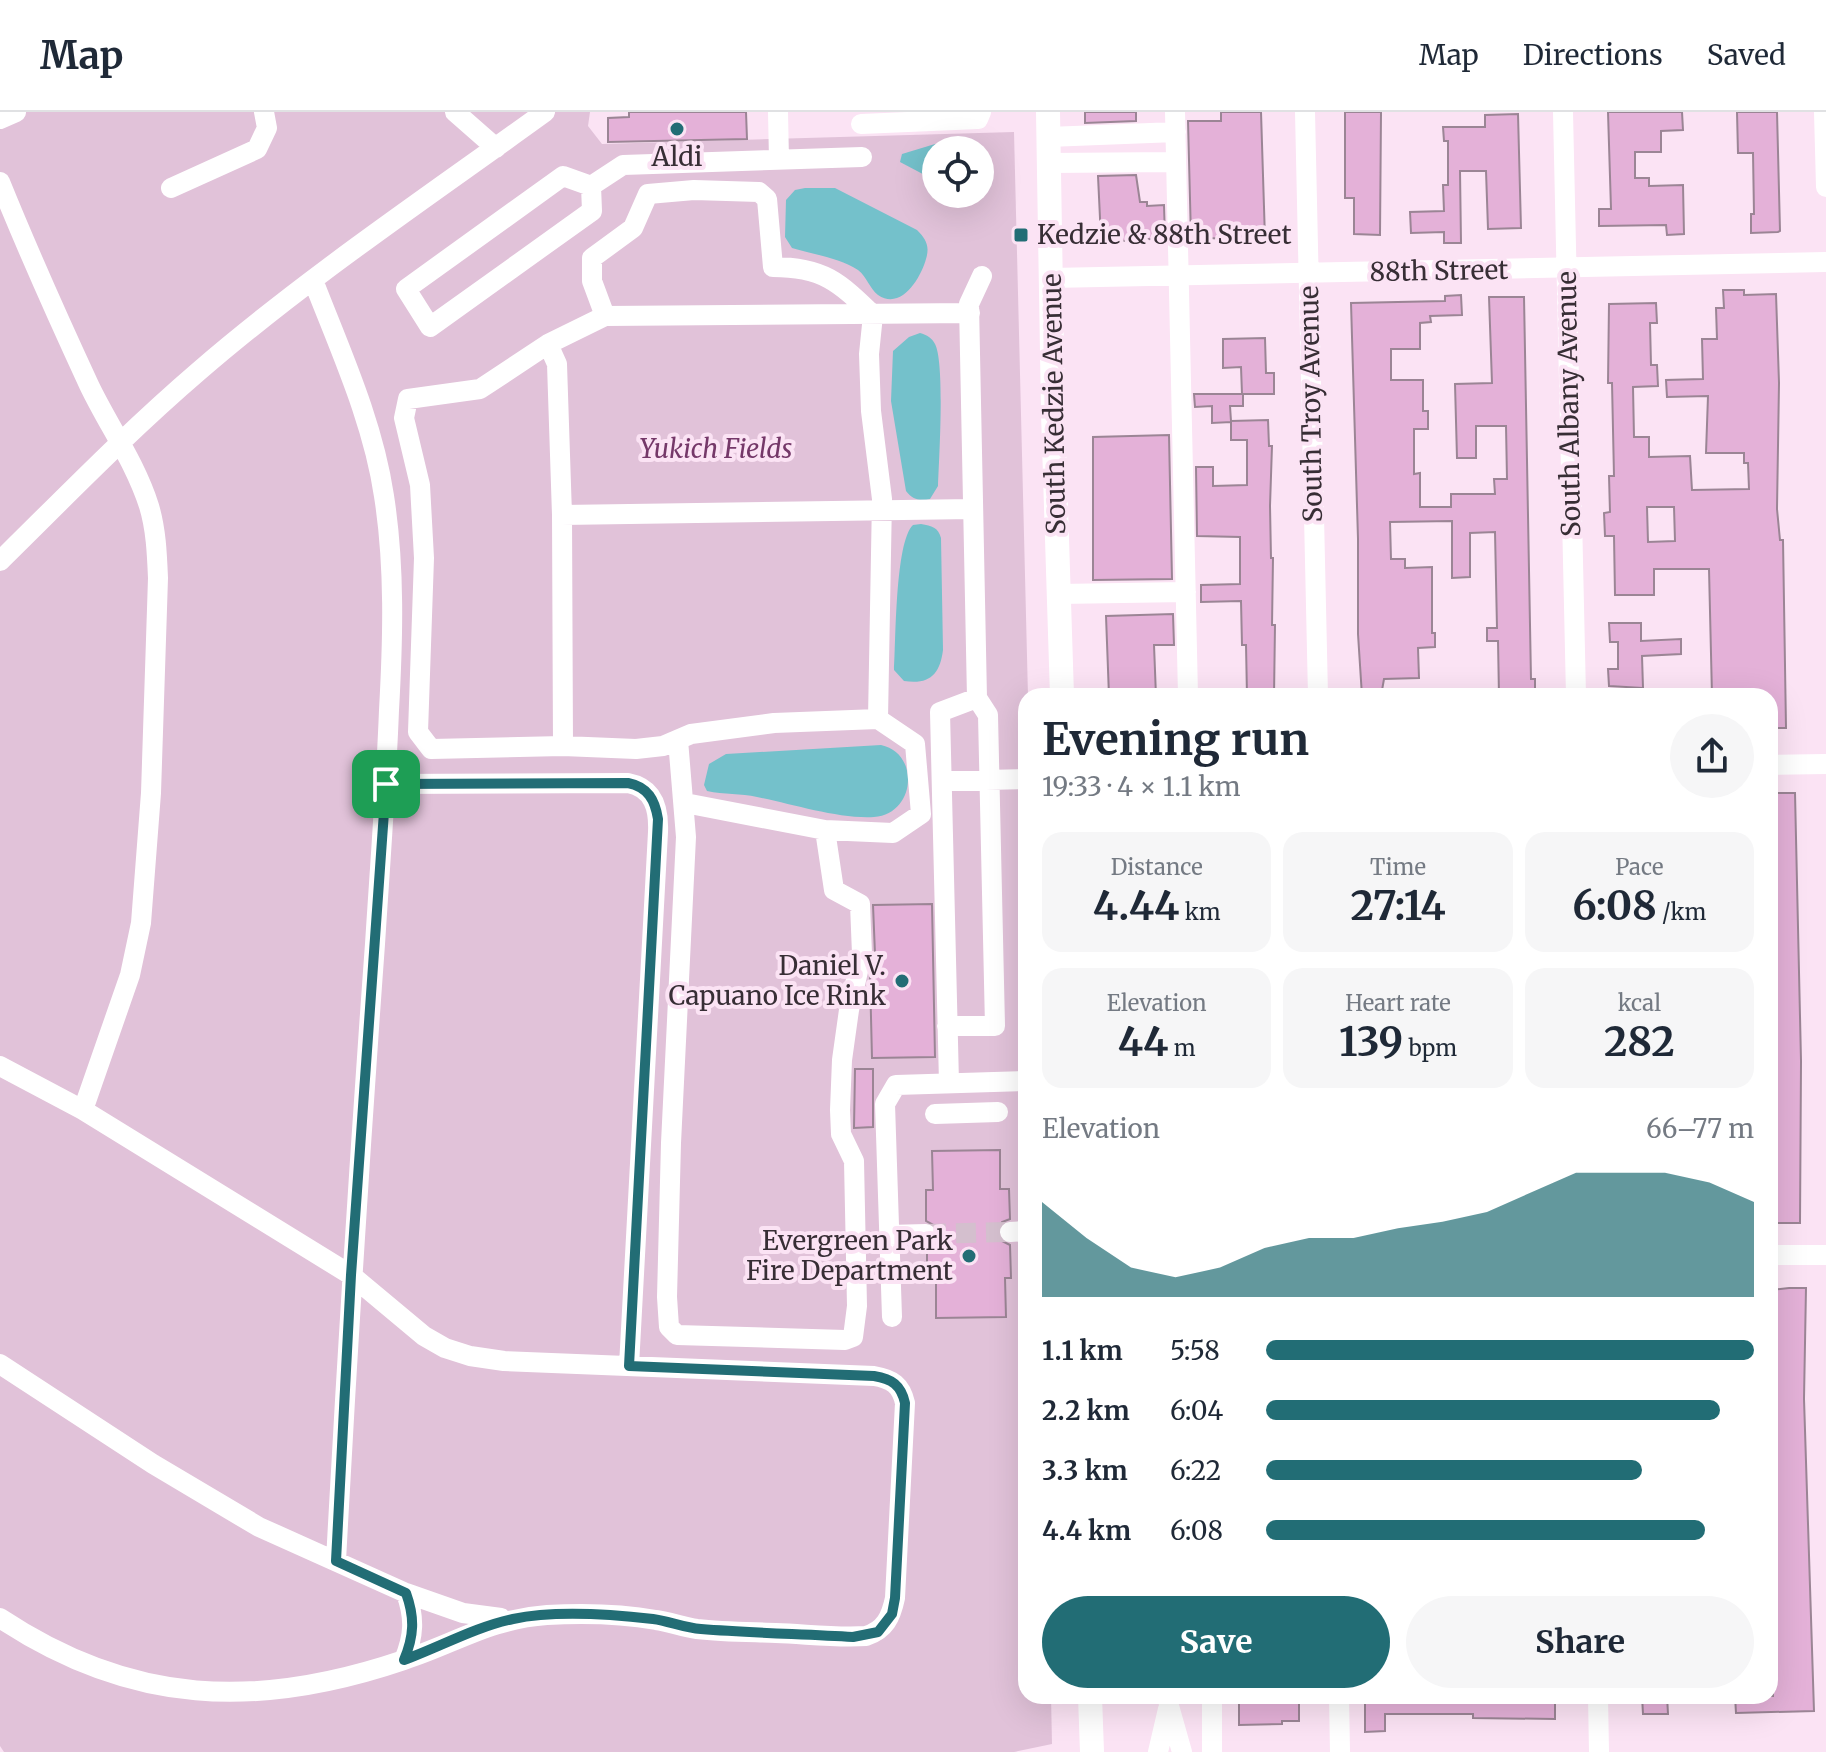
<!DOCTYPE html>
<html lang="en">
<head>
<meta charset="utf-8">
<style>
  :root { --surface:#fff; --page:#f6f6f7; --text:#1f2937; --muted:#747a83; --line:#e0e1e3; --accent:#226d75 }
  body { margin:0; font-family:Merriweather,serif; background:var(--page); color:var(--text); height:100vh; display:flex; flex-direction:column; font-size:30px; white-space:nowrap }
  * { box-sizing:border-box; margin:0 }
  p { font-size:26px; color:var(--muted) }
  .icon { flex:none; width:44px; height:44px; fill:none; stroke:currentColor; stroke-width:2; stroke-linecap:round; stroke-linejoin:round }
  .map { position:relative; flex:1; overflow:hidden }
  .panel { position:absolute; left:1018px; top:576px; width:760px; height:1016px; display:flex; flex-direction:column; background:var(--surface); border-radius:24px; box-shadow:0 8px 32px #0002 }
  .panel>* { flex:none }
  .tools { position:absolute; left:922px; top:24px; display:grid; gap:16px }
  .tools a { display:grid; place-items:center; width:72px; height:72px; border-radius:50%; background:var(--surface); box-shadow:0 8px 32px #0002; font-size:40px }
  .pin { position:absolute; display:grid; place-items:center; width:68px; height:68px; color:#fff; margin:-34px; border-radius:16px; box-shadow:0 4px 12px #0006 }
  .round { display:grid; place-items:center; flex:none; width:84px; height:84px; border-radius:42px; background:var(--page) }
  .head { display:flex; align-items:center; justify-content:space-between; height:136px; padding:0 24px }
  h1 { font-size:44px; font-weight:700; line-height:60px }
  .figures { display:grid; grid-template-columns:repeat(3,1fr); gap:12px; height:136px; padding:8px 24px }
  .figures div { display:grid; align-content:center; border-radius:20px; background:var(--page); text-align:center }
  .figures b { font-size:40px; font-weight:700 }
  .figures small { font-size:22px; font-weight:400 }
  .figures p { font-size:22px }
  .chart { height:224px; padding:16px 24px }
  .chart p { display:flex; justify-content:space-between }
  .chart svg { width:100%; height:144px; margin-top:8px; fill:var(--accent); opacity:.7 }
  .button { display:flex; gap:16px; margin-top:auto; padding:16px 24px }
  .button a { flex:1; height:92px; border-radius:48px; background:var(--accent); color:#fff; font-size:32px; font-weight:700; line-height:92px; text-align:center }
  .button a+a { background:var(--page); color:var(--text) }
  ul { padding:0 24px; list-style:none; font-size:26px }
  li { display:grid; grid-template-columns:128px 96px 1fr; align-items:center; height:60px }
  li i { height:20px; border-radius:10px; background:var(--accent) }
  header { display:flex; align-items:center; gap:48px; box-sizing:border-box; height:112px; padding:0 40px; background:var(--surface); border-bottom:2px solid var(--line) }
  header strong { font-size:38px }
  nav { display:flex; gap:44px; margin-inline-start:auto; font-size:28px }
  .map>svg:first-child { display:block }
  .green { fill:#e1c2d9; fill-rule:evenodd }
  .water { fill:#74c1cb }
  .building { fill:#e4b1d8; stroke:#9b8595; stroke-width:2; fill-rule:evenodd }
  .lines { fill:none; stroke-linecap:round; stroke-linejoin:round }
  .minor-tunnel { stroke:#d4bfce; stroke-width:20; stroke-dasharray:20 10; stroke-linecap:butt }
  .minor { stroke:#fff; stroke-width:20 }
  .major { stroke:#fff; stroke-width:24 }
  .route-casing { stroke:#fff; stroke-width:16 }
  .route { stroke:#226d75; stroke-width:10 }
  .poi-dot { fill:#226d75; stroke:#fbe3f4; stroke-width:3 }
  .labels { text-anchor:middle; stroke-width:8; stroke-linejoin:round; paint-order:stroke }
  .poi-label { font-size:26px; fill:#372e35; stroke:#fbe3f4; text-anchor:end }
  .street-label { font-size:26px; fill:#372e35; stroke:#fbe3f4 }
  .park-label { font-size:26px; font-style:italic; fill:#753869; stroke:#fbe3f4 }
</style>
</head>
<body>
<header>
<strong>Map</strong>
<nav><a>Map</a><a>Directions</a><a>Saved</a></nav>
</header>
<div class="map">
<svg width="1826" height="1640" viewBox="0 0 1826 1640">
  <rect width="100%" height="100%" fill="#fbe3f4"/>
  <path class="green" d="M0 0H590L588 14 602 32 1014 20 1028 584 1026 1584H1051L1052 1632 1014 1640H4L0 1634ZM936 38H980V82H936Z"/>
  <path class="water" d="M935 32 961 38H936V69L900 50 902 42Z
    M805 76H835L917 118C926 127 930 134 926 147 921 165 902 199 878 183 870 177 867 165 858 158 840 146 812 142 792 136L785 125 786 88 795 78Z
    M920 221C927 223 932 226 935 232 945 251 939 347 938 374L930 387C920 389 913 388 906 379L891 289 893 239 909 225Z
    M921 412C932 414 938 415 941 426L943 538C940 562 930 573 904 569L894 558C896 529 895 430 913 413Z
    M881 633C920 641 916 702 874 705 838 707 793 692 757 685 741 681 724 683 707 679L704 673 709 652 726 642Z"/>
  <path class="building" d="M629 0H746L747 27 608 30V6L629 5Z
    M1085 0H1136V9L1085 11Z
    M1221 0H1261L1265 127 1191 126 1188 9H1221Z
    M1345 0H1381L1380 123 1354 122V86H1345Z
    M1608 0H1682L1683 18 1661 19V40H1635V66H1649V74L1683 73 1684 122 1667 123 1666 113 1599 114V97H1611Z
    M1737 0H1777L1780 119 1778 120 1751 121V102H1754L1753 41H1738Z
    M1518 2 1521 116 1488 117 1486 59H1460L1461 131H1444V120L1411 121 1410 100 1444 99 1443 73H1448V29H1444L1443 15H1485V3Z
    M1136 63 1140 90H1147V94L1164 93 1165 126 1109 130V127H1101L1098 64Z
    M1723 178H1744V183L1776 182 1779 271 1777 397 1780 428H1783L1786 616H1770V584H1712L1709 457H1654V483H1615L1614 424H1605L1604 401 1610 400 1609 364H1614L1612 271H1608L1609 192 1656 191 1657 211H1650L1651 253H1657L1658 274 1633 275 1634 325H1649V345L1690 344 1692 378 1749 377 1748 351H1744V341H1706L1708 284 1667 285 1666 268 1703 267 1702 227H1717L1716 196H1724ZM1647 395H1674L1675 429 1648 430Z
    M1461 183 1462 203 1430 204 1431 210 1420 211V237H1391V268H1423V299H1428V317H1414V362L1420 361V395H1451V382H1495L1494 367H1507L1506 314H1476V346H1457L1455 272 1492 271 1489 185H1524L1531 567H1535V584H1499L1498 529H1487V516H1497L1495 420 1470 421V465L1452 466V409L1390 410 1391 447H1405V456L1432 455V521H1435V535L1418 536 1419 566 1384 567 1381 584H1362L1358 522V427L1351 191 1445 189V184Z
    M1265 226 1266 261H1274V282H1243V294H1230L1231 309 1268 308 1269 334H1272L1270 394 1271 446H1273L1272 513H1275L1274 584H1247L1246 533H1242L1241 489 1201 490V473L1240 472V425L1197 424 1196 355H1213V374L1247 373V328H1231V310L1212 311V294L1195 295 1194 282H1242L1241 255 1223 256V227Z
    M1169 323 1172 467 1093 468V325Z
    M1173 502 1174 533H1154L1156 584H1109L1106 504Z
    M1609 511H1641V529L1681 527V542L1642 544 1643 576 1609 574 1608 557H1618V530H1610Z
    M1770 681H1795L1801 949 1800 1111H1770Z
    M932 792 935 945 872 946 870 865 875 842 873 793Z
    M855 957H873V1015L854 1016Z
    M1000 1038V1077H1009L1010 1107 1002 1110 997 1120 1000 1128 1010 1133 1011 1166H1005L1006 1205 936 1206V1169H927V1135L933 1133 939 1122 937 1115 926 1109V1078H933L932 1039Z
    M1789 1176H1806L1804 1287 1814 1599 1736 1601 1735 1584H1773V1546H1777L1774 1480H1770V1455L1775 1454 1774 1407H1770V1300H1772L1770 1178Z
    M1256 1584 1299 1585V1609H1282V1612L1239 1613V1591H1256Z
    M1365 1584H1555V1607L1473 1606V1602H1385V1619L1365 1620Z
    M1642 1584H1667L1668 1602H1643Z"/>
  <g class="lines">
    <path class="minor-tunnel" d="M926 1122 1010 1120"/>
    <path class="minor" d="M455 0 496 36
      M778 0 779 48
      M1175 0 1188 584
      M1305 0 1318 584
      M1563 0 1576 584
      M1824 0 1826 75
      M0 7 16 0
      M861 12 978 7 981 0
      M1048 25 1176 20
      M1048 51 1176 50
      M563 64 591 74 592 99 430 215 406 177Z
      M0 70C28 139 58 206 89 273 108 313 135 350 149 394 156 417 157 442 158 466L151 681 141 811 130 863 83 998
      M591 74 623 53 862 45
      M171 76 257 37 267 16 264 0
      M1051 166 1826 150
      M313 168C340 238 373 309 384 384 395 454 393 527 389 598 386 676 380 754 375 832 360 1038 347 1243 336 1449
      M873 203C839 170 823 155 773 155L767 87 759 80 694 78 648 82 633 116 592 146V169L605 204 548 232 480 277 408 287 404 306 420 373 424 446 418 620 431 637 563 634 636 637 663 634 691 622 774 611 878 607
      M605 204 970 201
      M548 232 557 252 562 403 563 634
      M562 403 973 397
      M0 449C65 385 129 319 199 259 308 165 429 84 545 0
      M1059 482 1186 480
      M678 628 686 725 671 1031 667 1185 669 1215 677 1223 845 1228 853 1225 857 1194 854 1049 841 1022 840 998 842 948 849 898 862 842 860 792 834 778 825 718
      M1770 653 1826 652
      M942 669 1026 667
      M386 672 628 671C654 676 659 697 658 720L629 1254
      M685 691 825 718 893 721 921 702 915 632 878 607 882 387 871 299 869 242 873 203
      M947 914H995L988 603 977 586 969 192 982 164
      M0 954 83 998 351 1163 424 1224 445 1236 470 1244 504 1249 874 1264C892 1267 901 1273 905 1291L895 1486C891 1505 885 1518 866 1524 836 1526 806 1522 776 1521 750 1520 723 1520 697 1517 683 1515 670 1510 656 1508 622 1502 582 1501 547 1503 490 1507 456 1531 404 1548 257 1598 131 1593 0 1506
      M949 971 940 600 977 586
      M935 1002 998 1000
      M1010 1120 1026 1119
      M889 1123 926 1122
      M1770 1143H1826
      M892 1205 885 992 896 973 1026 969
      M0 1252 153 1352 259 1415 406 1481 463 1501 501 1506
      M404 1548C414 1524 415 1506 406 1481
      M1168 1584 1169 1594 1182 1640
      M1212 1584V1640
      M1339 1584 1340 1640
      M1598 1584 1599 1640
      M1158 1640 1168 1597"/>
    <path class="major" d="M1048 0 1053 301 1062 584
      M1090 1584 1092 1640"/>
  </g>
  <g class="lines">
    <g class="route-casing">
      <path id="route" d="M628 671C648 675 655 688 658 707L629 1254 874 1264C892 1267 901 1273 905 1291L895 1486 892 1502 878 1520 853 1525C803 1522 751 1521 701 1517 684 1516 669 1509 653 1507 609 1502 556 1498 513 1507 475 1515 440 1535 404 1548 414 1524 415 1506 406 1481L336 1449 351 1163 386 672Z"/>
    </g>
    <use href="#route" class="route"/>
  </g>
  <g class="poi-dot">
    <circle cx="677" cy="17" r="8"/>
    <rect x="1013" y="115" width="16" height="16" rx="4"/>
    <circle cx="902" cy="869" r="8"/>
    <circle cx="969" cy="1144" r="8"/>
  </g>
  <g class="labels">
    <g class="poi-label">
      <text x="677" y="54" text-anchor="middle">Aldi</text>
      <text x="1037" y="132" text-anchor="start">Kedzie &amp; 88th Street</text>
      <text x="886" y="863">Daniel V.<tspan x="886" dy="30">Capuano Ice Rink</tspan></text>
      <text x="953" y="1138">Evergreen Park<tspan x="953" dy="30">Fire Department</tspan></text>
    </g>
    <g class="street-label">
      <text transform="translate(1439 159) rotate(-1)" y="9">88th Street</text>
      <text transform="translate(1054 292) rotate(-91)" y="9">South Kedzie Avenue</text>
      <text transform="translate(1311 292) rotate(-91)" y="9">South Troy Avenue</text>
      <text transform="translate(1569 292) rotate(-91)" y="9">South Albany Avenue</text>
    </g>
    <g class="park-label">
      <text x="716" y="346">Yukich Fields</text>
    </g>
  </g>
</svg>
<div class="tools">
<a><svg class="icon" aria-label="locate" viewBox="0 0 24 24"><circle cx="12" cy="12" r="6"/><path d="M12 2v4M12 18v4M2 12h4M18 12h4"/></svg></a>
</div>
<div class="pin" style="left:386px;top:672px;background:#1e9e55"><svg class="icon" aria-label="arrive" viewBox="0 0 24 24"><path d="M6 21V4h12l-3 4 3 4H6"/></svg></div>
<section class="panel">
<div class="head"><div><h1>Evening run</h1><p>19:33 · 4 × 1.1 km</p></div><a class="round"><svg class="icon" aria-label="share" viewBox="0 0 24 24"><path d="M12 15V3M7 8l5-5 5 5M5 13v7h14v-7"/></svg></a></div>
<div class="figures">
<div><p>Distance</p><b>4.44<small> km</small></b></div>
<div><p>Time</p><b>27:14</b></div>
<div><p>Pace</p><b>6:08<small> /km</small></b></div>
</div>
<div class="figures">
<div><p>Elevation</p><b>44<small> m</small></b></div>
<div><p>Heart rate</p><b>139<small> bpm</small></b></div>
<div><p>kcal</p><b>282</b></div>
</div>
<div class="chart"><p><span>Elevation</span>66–77 m</p>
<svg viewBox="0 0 160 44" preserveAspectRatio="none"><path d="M0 44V15L10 26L20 35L30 38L40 35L50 29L60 26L70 26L80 23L90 21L100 18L110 12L120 6L130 6L140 6L150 9L160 15V44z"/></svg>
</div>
<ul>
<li><b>1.1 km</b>5:58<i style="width:100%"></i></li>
<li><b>2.2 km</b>6:04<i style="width:93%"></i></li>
<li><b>3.3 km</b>6:22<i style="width:77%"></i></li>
<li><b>4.4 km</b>6:08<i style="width:90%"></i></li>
</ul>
<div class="button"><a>Save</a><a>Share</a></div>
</section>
</div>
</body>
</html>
